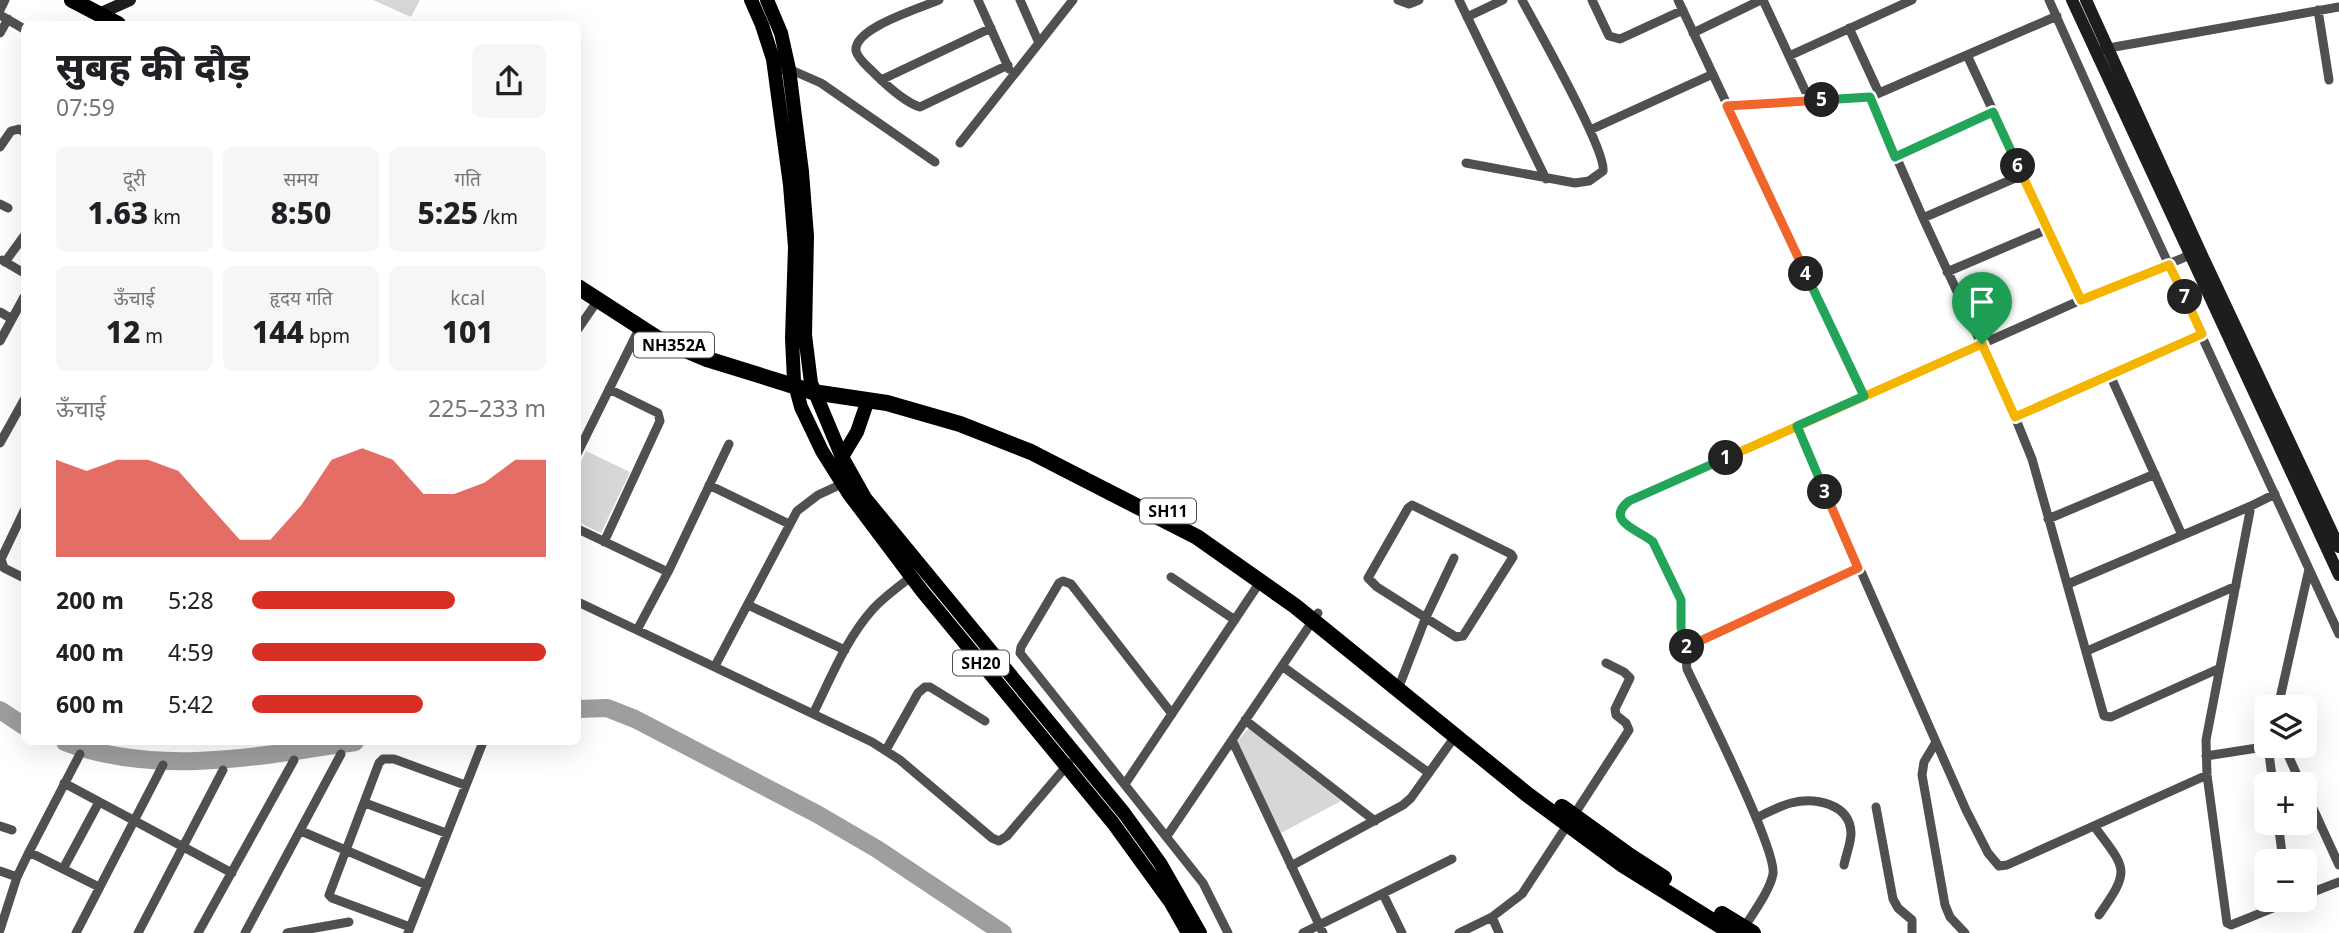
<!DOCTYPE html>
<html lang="hi">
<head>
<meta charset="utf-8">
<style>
  :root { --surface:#fff; --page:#f6f6f6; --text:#202124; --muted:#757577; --accent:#d93025 }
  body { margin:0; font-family:"Noto Sans","Noto Sans Devanagari",sans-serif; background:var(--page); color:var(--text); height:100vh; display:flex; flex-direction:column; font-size:26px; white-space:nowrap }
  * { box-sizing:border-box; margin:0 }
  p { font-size:23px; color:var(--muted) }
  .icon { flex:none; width:38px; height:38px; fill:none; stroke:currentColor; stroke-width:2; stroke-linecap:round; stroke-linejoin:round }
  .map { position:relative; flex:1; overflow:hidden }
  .sheet { position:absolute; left:21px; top:21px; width:560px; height:724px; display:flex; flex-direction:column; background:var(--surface); border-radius:10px; box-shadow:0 7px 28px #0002 }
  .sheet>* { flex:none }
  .buttons { position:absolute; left:2254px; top:695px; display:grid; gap:14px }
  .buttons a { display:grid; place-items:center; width:63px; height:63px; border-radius:10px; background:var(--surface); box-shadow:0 7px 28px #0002; font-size:35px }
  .pin { position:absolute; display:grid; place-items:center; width:60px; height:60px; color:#fff; margin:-72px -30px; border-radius:50% 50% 50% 0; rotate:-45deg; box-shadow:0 0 7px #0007 }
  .pin .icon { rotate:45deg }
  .km { position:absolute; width:35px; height:35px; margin:-18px; border-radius:50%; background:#222; color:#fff; font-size:19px; line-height:35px; text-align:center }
  .round { display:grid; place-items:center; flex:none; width:74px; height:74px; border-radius:10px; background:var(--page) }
  .headline { display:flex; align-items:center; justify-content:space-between; height:119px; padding:0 35px }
  h1 { font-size:38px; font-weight:800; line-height:52px }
  .metrics { display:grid; grid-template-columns:repeat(3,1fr); gap:10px; height:119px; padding:7px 35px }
  .metrics div { display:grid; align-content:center; border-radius:10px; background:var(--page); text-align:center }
  .metrics b { font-size:30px; font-weight:800 }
  .metrics small { font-size:19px; font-weight:400 }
  .metrics p { font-size:19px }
  .chart { height:196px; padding:14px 35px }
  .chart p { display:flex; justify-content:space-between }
  .chart svg { width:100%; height:126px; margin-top:7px; fill:var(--accent); opacity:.7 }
  ul { padding:0 35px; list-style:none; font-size:23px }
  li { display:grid; grid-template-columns:112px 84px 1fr; align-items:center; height:52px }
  li i { height:18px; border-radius:9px; background:var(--accent) }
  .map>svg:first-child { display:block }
  .green { fill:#d7d7d7 }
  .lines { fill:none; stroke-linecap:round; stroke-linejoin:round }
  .river { stroke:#9e9e9e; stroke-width:18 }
  .street { stroke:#505050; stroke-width:9 }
  .secondary { stroke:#1d1d1d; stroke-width:12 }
  .primary { stroke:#000; stroke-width:14 }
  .highway { stroke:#000; stroke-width:16 }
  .split-1-casing { stroke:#fff; stroke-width:14 }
  .split-2-casing { stroke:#fff; stroke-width:14 }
  .split-3-casing { stroke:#fff; stroke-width:14 }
  .split-4-casing { stroke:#fff; stroke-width:14 }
  .split-5-casing { stroke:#fff; stroke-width:14 }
  .split-6-casing { stroke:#fff; stroke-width:14 }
  .split-7-casing { stroke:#fff; stroke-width:14 }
  .split-8-casing { stroke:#fff; stroke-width:14 }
  .split-1 { stroke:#f5b400; stroke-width:9 }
  .split-2 { stroke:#22a559; stroke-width:9 }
  .split-3 { stroke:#f0652b; stroke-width:9 }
  .split-4 { stroke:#22a559; stroke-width:9 }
  .split-5 { stroke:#f0652b; stroke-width:9 }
  .split-6 { stroke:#22a559; stroke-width:9 }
  .split-7 { stroke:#f5b400; stroke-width:9 }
  .split-8 { stroke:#f5b400; stroke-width:9 }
  .labels { text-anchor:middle; stroke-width:5; stroke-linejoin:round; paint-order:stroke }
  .shield { fill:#fff; stroke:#4c4c4c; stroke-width:2 }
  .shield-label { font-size:16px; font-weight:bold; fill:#000 }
</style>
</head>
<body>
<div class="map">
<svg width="2339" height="933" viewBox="0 0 2339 933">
  <rect width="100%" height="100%" fill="#fff"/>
  <path class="green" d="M373 0H420L411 17Z
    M586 451 630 472 601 533 578 522V468Z
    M1249 728 1341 801 1281 833 1237 741Z"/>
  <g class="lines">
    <path class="river" d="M578 709 607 708 635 719 817 814 877 849 1003 933
      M0 710 24 726
      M65 742C156 777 262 756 355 742"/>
    <path class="street" d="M939 0C921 8 853 28 856 51 858 59 867 66 873 72 885 84 904 102 920 107L1008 65
      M978 0 1009 69
      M1020 0 1039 43
      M1398 0 1409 4 1419 0
      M1459 0 1546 179
      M1592 0 1609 36 1620 39 1683 10
      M1678 0 1864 396
      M1763 0 1810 101
      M2049 0 2121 161 2339 634
      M0 10 5 0
      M2318 10 2329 80
      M0 15 24 29
      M1467 17 1503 0
      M1849 28 1879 93
      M0 33 8 19
      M1693 33 1761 0
      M2103 49 2339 7
      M1967 55 2081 300
      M1789 56 1912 0
      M775 71 789 69 821 83 935 162
      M881 80 991 28
      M1870 97 1923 218 2015 417 2032 459 2104 716 2111 717 2218 669
      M1727 106 1870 97 2057 16
      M1590 130 1713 74
      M960 143 1073 0
      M0 147 11 131 19 129 24 132
      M1895 157 1993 112
      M1466 163 1575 183 1589 181 1603 171C1607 151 1536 26 1522 0
      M0 204 8 208
      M1923 218 2022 175
      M2 260 24 273
      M5 262 24 236
      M1947 272 2048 229
      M0 312 12 319
      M578 329 598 300
      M0 341 24 297
      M2110 375 2182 535
      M2015 417 2202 334
      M1797 426 1966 810 1988 853 1999 866 2007 865 2207 775
      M0 443 24 400
      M578 452 640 327
      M709 485 789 524
      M1412 505 1511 554 1513 557 1463 636 1456 637 1377 587 1368 578 1408 508Z
      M2251 506 2206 740 2207 775 2227 923 2231 925 2293 900
      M24 511 1 559 4 568 24 578
      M2048 519 2155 474
      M578 529 668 572
      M604 542 660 421 658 413 609 389
      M1171 577 1235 620
      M2068 584 2251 506 2275 494
      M578 602 872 742 900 760 992 838 999 841 1007 836 1069 763
      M748 605 845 650
      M637 630 668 572 729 444
      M2087 651 2236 586
      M1688 652 1681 628 1680 600 1653 542C1642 531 1603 522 1629 501L2081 300 2195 253
      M715 666 797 511 818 495 846 482
      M1282 666 1429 773
      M1398 689 1426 617 1454 558
      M2278 707 2309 569
      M813 714C831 678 846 639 873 609 884 597 898 587 911 577
      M1172 714 1071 584 1063 581 1059 583 1021 647 1020 653 1203 883 1228 933
      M1245 720 1375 821
      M1232 740 1323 933
      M1936 742 1924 762 1922 775 1945 905 1950 917 1965 933
      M2268 746 2273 784
      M2284 746 2301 784
      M886 750 918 693 925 687H930L985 721
      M2206 756 2270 746
      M64 783 232 873
      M1125 784 1260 582
      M2305 791 2339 865
      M365 803 446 833
      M1876 807 1893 899 1898 908 1912 920V933
      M1574 815 1629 730 1626 723 1616 715 1615 709 1630 678 1624 672 1606 663
      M1756 818C1767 813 1779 806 1791 803 1814 797 1850 803 1851 833 1851 843 1846 855 1844 865
      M2278 822 2283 861
      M0 826 12 830
      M2094 826C2127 870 2131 869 2099 915
      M301 831 427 885
      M1167 836 1318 613
      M29 852 99 887
      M1291 866 1403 805 1411 798 1456 735
      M63 869 99 802
      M0 871 17 877
      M1383 894 1402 933
      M2305 895 2339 882
      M1492 917 1499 933
      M410 927 332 898 329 895 379 763 383 759H394L465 785
      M0 930 17 877 29 852 80 754
      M1742 931C1751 916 1770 891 1773 874 1777 849 1702 701 1687 669 1685 655 1689 649 1700 641L1858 568
      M76 933 163 765
      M138 933 223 770
      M198 933 294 760
      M245 933 341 754
      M287 933 349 922
      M408 933 483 742
      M1303 933 1452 859
      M1459 933 1492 917 1522 894 1568 824"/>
    <path class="secondary" d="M2072 0 2339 575
      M2086 0 2200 251 2339 547
      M99 14 130 0"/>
    <path class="primary" d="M751 0 762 25 773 59 790 185 795 247 792 338 794 381 801 407 822 451 849 494 922 591 1113 823 1171 903 1188 933
      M767 0 781 33 789 69 802 172 807 236 805 335 811 383 842 457 865 498 1124 813 1160 863 1200 933
      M842 457 857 432 868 400"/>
    <path class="highway" d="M72 0 118 24
      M578 287 657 338 707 359 813 392 887 403 960 424 1031 452 1197 537 1295 606 1528 795 1623 865 1732 933
      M1562 807 1630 856 1664 878
      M1722 914 1753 933"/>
  </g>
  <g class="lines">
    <g class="split-1-casing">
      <path id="split-1" d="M1726 458 1982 344"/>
    </g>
    <g class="split-2-casing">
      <path id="split-2" d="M1687 647 1681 628V600L1653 542C1642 531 1603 522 1629 501L1726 458"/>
    </g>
    <g class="split-3-casing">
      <path id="split-3" d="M1687 647 1688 652 1700 641 1858 568 1825 492"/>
    </g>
    <g class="split-4-casing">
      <path id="split-4" d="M1806 274 1864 396 1797 426 1825 492"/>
    </g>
    <g class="split-5-casing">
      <path id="split-5" d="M1806 274 1727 106 1822 100"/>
    </g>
    <g class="split-6-casing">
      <path id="split-6" d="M1822 100 1870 97 1895 157 1993 112 2018 166"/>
    </g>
    <g class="split-7-casing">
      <path id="split-7" d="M2018 166 2081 300 2169 265 2185 297"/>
    </g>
    <g class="split-8-casing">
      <path id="split-8" d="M1982 344 2015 417 2202 334 2185 297"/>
    </g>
    <use href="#split-1" class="split-1"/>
    <use href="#split-2" class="split-2"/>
    <use href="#split-3" class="split-3"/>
    <use href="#split-4" class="split-4"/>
    <use href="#split-5" class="split-5"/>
    <use href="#split-6" class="split-6"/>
    <use href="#split-7" class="split-7"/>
    <use href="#split-8" class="split-8"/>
  </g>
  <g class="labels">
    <g class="shield">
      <rect x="634" y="332.5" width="80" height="25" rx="5"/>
      <rect x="1140" y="498.5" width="56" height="25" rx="5"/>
      <rect x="953" y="650.5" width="56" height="25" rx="5"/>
    </g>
    <g class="shield-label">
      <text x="674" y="351">NH352A</text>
      <text x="1168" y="517">SH11</text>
      <text x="981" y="669">SH20</text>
    </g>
  </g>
</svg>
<div class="buttons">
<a><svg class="icon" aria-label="layers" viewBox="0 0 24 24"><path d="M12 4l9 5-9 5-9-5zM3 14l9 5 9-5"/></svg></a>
<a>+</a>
<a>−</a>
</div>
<div class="pin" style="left:1982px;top:344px;background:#1e9e55"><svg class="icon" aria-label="arrive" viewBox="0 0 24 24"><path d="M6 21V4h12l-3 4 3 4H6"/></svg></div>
<b class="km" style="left:1726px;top:458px">1</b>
<b class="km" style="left:1687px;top:647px">2</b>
<b class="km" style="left:1825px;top:492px">3</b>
<b class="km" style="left:1806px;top:274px">4</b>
<b class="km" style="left:1822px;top:100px">5</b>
<b class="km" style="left:2018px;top:166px">6</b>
<b class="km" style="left:2185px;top:297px">7</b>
<section class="sheet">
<div class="headline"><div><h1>सुबह की दौड़</h1><p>07:59</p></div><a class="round"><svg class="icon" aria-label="share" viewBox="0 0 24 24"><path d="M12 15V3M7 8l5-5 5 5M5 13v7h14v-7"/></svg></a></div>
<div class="metrics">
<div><p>दूरी</p><b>1.63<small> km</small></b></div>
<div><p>समय</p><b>8:50</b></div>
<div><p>गति</p><b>5:25<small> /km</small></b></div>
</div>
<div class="metrics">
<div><p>ऊँचाई</p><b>12<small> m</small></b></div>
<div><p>हृदय गति</p><b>144<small> bpm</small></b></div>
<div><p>kcal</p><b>101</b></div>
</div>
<div class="chart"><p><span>ऊँचाई</span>225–233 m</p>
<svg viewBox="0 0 160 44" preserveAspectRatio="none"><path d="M0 44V10L10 14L20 10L30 10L40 14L50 26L60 38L70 38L80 26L90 10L100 6L110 10L120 22L130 22L140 18L150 10L160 10V44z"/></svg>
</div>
<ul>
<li><b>200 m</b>5:28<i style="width:69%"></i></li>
<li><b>400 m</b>4:59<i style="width:100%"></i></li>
<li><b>600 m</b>5:42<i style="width:58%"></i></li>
</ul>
</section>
</div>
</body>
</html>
